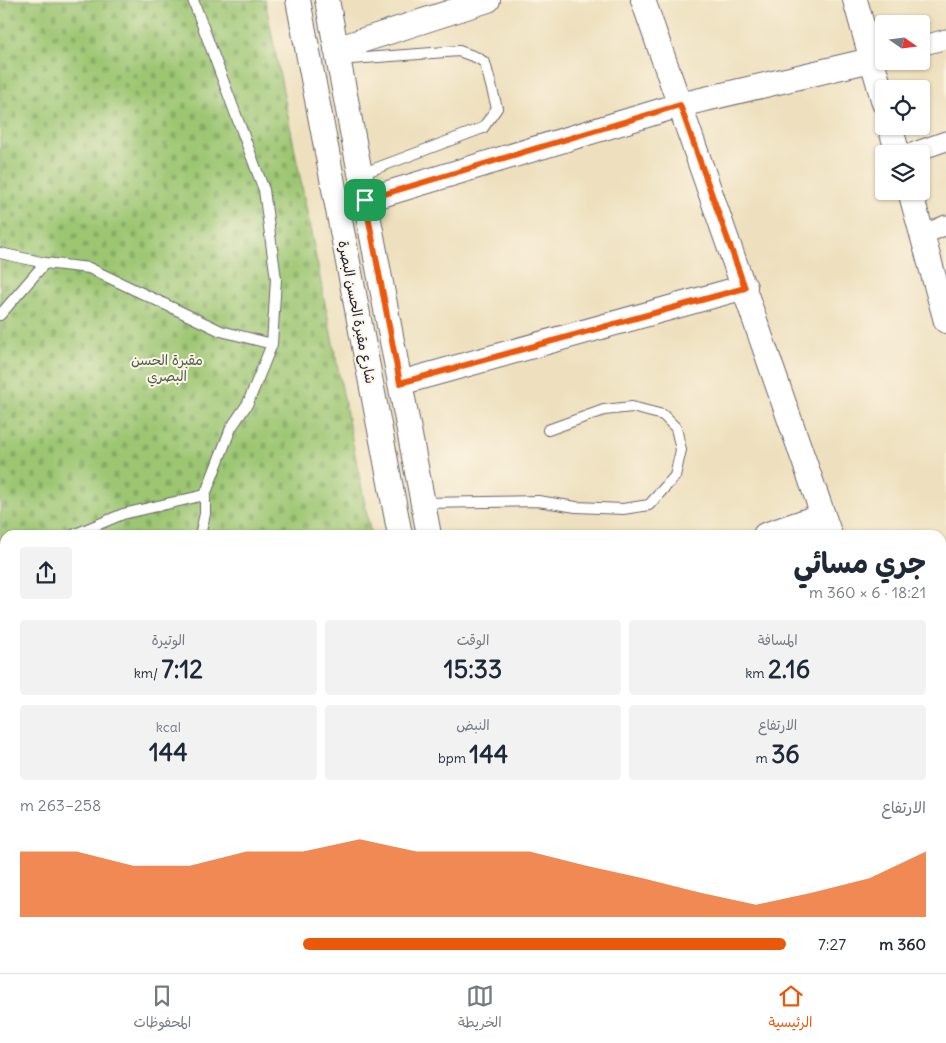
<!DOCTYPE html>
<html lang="ar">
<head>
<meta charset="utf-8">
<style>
  :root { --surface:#fff; --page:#f2f2f3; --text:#1f2937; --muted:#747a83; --line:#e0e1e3; --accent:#ea580c }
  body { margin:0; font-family:Delius,"Playpen Sans Arabic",sans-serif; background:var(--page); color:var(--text); direction:rtl; height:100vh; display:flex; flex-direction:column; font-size:19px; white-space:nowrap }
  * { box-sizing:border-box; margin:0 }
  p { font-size:16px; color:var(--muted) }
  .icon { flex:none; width:28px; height:28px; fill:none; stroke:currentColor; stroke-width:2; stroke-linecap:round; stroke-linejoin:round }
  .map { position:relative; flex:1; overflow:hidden; direction:ltr }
  .side { position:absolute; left:0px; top:530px; width:946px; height:444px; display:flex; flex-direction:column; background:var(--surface); border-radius:15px 15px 0 0; box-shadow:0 1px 4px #0004; direction:rtl }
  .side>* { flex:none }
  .needle { width:32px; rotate:104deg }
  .controls { position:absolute; left:875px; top:15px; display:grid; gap:10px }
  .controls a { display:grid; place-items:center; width:55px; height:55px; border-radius:5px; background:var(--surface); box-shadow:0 1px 4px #0004; font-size:25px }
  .pin { position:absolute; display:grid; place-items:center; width:42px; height:42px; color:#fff; margin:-21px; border-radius:10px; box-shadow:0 2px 8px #0006 }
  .round { display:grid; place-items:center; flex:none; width:52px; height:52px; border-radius:5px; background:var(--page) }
  .overview { display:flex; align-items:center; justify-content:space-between; height:85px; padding:0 20px }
  h1 { font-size:28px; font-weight:700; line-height:38px }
  .figures { display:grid; grid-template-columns:repeat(3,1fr); gap:8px; height:85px; padding:5px 20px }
  .figures div { display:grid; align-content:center; border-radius:5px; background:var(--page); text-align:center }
  .figures b { font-size:25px; font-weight:700 }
  .figures small { font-size:14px; font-weight:400 }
  .figures p { font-size:14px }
  .chart { height:140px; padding:10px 20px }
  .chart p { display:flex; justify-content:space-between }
  .chart svg { width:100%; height:90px; margin-top:5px; fill:var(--accent); opacity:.7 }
  ul { padding:0 20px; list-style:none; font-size:16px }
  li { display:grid; grid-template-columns:80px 60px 1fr; align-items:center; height:38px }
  li i { height:12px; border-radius:6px; background:var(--accent) }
  .tab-bar { display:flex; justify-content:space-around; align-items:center; height:70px; border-top:1px solid var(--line); background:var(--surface); font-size:14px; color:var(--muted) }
  .tab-bar a { display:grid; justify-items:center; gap:2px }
  .tab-bar .active { color:var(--accent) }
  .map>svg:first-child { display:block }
  .cemetery { fill:url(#cemetery-stones); stroke:#5f7456 }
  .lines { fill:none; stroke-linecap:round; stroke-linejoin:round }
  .service-casing { stroke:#696469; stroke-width:12 }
  .minor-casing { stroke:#696469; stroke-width:21 }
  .tertiary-casing { stroke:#696469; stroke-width:26 }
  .service { stroke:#fff; stroke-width:10 }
  .minor { stroke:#fff; stroke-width:19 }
  .tertiary { stroke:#fff; stroke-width:24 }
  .route-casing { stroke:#fff; stroke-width:10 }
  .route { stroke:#ea580c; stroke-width:6 }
  .labels { text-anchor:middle; stroke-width:4; stroke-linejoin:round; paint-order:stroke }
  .street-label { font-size:14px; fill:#22223b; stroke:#fcf5e5 }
  .park-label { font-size:14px; fill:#4d5b4e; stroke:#fcf5e5 }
</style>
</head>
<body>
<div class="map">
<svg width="946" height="973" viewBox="0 0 946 973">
  <defs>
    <pattern id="cemetery-stones" width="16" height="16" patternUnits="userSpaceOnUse" patternTransform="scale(1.25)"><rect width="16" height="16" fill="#9cc672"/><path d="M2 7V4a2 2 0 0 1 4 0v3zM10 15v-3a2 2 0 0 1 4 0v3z" fill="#86aa64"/></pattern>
  </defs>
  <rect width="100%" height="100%" fill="#fcf5e5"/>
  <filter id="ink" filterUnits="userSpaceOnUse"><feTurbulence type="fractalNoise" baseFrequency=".02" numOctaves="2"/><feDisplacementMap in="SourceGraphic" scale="10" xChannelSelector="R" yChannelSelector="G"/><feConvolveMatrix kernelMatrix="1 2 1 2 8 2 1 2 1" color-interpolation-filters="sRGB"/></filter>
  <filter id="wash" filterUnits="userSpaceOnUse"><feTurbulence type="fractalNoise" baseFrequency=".0096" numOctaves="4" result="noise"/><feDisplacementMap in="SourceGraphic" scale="20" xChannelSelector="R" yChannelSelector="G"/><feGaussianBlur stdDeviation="1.12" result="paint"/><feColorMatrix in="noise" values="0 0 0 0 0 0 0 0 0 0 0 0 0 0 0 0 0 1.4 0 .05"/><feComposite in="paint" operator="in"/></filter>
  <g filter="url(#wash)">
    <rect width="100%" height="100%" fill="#eee0be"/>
    <path class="cemetery" d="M0 0H265L371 535H5V969H457L458 973H0Z"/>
  </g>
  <g filter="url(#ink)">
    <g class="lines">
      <g class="service-casing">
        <path id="service" d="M193 0 264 190 276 279 272 344 248 403 231 428 205 495V514L200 535
          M338 60 459 51 478 58 485 63 497 108 483 128 361 174
          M0 253 45 263
          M0 315 45 263 89 268 221 331 272 344
          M423 503 538 501 576 507 623 509 649 505 675 476 681 450 676 428 663 415 632 407 604 410 548 430
          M73 535 123 514 205 495
          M0 562 5 560
          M0 645 5 660
          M0 708 5 707
          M9 973 19 969"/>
      </g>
      <g class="minor-casing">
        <path id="minor" d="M921 46 946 39
          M909 154 946 141
          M923 235 946 225
          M941 587 946 585"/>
      </g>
      <g class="tertiary-casing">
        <path id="tertiary" d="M298 0 400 535
          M327 0 429 535
          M643 0 830 535
          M855 0 884 103
          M336 49 488 0
          M890 126 898 154
          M910 191 946 321
          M365 200 680 105 871 60
          M400 383 745 287
          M765 535 823 515
          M941 876 946 891
          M485 969 486 973
          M518 969 519 973
          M831 969 833 973
          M945 973 946 972"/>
      </g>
      <use href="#service" class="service"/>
      <use href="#minor" class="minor"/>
      <use href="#tertiary" class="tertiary"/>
    </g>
  </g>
  <g class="lines" filter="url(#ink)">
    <g class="route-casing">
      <path id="route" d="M680 105 745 288 400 383 365 200Z"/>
    </g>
    <use href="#route" class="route"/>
  </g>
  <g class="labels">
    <g class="street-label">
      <text transform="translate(357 312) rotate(79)" y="5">شارع مقبرة الحسن البصرة</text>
    </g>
    <g class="park-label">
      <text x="167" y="365">مقبرة الحسن<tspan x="167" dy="16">البصري</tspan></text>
    </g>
  </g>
</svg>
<div class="controls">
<a><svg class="needle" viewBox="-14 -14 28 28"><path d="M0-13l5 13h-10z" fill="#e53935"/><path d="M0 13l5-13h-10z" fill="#747a83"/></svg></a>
<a><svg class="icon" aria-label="locate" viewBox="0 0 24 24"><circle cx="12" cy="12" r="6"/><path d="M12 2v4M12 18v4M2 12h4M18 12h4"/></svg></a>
<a><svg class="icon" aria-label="layers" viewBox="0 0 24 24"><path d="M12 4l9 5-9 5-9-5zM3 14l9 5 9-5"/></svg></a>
</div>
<div class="pin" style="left:365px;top:200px;background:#1e9e55"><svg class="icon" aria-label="arrive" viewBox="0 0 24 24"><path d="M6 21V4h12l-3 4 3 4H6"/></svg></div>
<section class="side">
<div class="overview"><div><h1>جري مسائي</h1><p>18:21 · 6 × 360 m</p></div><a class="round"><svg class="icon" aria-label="share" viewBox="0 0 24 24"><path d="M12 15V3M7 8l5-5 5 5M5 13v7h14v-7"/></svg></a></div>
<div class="figures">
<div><p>المسافة</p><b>2.16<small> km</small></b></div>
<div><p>الوقت</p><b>15:33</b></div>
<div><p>الوتيرة</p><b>7:12<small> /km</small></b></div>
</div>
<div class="figures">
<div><p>الارتفاع</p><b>36<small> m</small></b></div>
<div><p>النبض</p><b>144<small> bpm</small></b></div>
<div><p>kcal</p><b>144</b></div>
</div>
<div class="chart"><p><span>الارتفاع</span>258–263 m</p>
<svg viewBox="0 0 160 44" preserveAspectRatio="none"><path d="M0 44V12L10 12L20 19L30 19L40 12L50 12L60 6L70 12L80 12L90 12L100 19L110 25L120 32L130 38L140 32L150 25L160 12V44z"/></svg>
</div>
<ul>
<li><b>360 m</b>7:27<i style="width:63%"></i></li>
</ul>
</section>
</div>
<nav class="tab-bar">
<a class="active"><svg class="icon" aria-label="home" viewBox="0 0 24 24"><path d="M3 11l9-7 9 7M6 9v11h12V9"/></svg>الرئيسية</a>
<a><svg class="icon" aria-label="map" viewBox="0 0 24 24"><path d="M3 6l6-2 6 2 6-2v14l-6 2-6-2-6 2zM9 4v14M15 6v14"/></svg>الخريطة</a>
<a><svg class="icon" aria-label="saved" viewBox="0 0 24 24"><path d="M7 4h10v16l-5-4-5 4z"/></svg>المحفوظات</a>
</nav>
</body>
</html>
